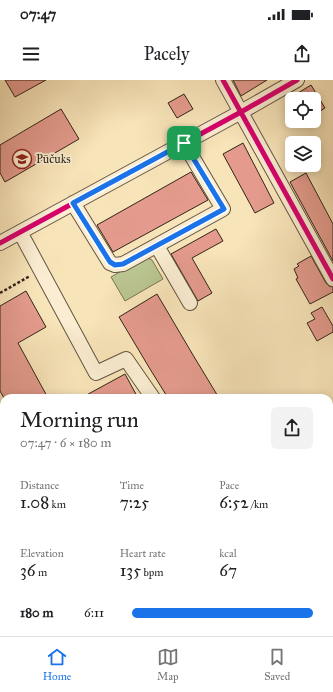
<!DOCTYPE html>
<html lang="en">
<head>
<meta charset="utf-8">
<style>
  :root { --surface:#fff; --page:#f2f2f2; --text:#202124; --muted:#757577; --line:#e0e0e0; --accent:#1a73e8 }
  body { margin:0; font-family:"IM FELL Great Primer",serif; background:var(--page); color:var(--text); height:100vh; display:flex; flex-direction:column; font-size:15px; white-space:nowrap }
  * { box-sizing:border-box; margin:0 }
  p { font-size:13px; color:var(--muted) }
  .icon { flex:none; width:22px; height:22px; fill:none; stroke:currentColor; stroke-width:2; stroke-linecap:round; stroke-linejoin:round }
  .map { position:relative; flex:1; overflow:hidden }
  .sheet { position:absolute; left:0px; top:314px; width:333px; height:242px; display:flex; flex-direction:column; background:var(--surface); border-radius:12px 12px 0 0; box-shadow:0 2px 10px #0003 }
  .sheet>* { flex:none }
  .tools { position:absolute; left:285px; top:12px; display:grid; gap:8px }
  .tools a { display:grid; place-items:center; width:36px; height:36px; border-radius:6px; background:var(--surface); box-shadow:0 2px 10px #0003; font-size:20px }
  .pin { position:absolute; display:grid; place-items:center; width:34px; height:34px; color:#fff; margin:-17px; border-radius:8px; box-shadow:0 2px 6px #0006 }
  .round { display:grid; place-items:center; flex:none; width:42px; height:42px; border-radius:6px; background:var(--page) }
  .summary { display:flex; align-items:center; justify-content:space-between; height:68px; padding:0 20px }
  h1 { font-size:22px; font-weight:600; line-height:30px }
  .metrics { display:grid; grid-template-columns:repeat(3,1fr); gap:6px; height:68px; padding:4px 20px }
  .metrics div { display:grid; align-content:center }
  .metrics b { font-size:17px; font-weight:600 }
  .metrics small { font-size:11px; font-weight:400 }
  .metrics p { font-size:11px }
  ul { padding:0 20px; list-style:none; font-size:13px }
  li { display:grid; grid-template-columns:64px 48px 1fr; align-items:center; height:30px }
  li i { height:10px; border-radius:5px; background:var(--accent) }
  .status { display:flex; justify-content:space-between; align-items:center; height:28px; padding:0 20px; background:var(--surface); direction:ltr }
  .status svg { height:11px; fill:currentColor }
  header { display:flex; justify-content:space-between; align-items:center; height:52px; padding:0 20px; background:var(--surface); font-size:18px; font-weight:600 }
  .tabs { display:flex; justify-content:space-around; align-items:center; height:56px; border-top:1px solid var(--line); background:var(--surface); font-size:11px; color:var(--muted) }
  .tabs a { display:grid; justify-items:center; gap:2px }
  .tabs .selected { color:var(--accent) }
  .map>svg:first-child { display:block }
  .green { fill:#bac591; stroke:#767554 }
  .water { fill:#9dbfaf; stroke:#728172 }
  .building { fill:#e49b8d; stroke:#312517 }
  .lines { fill:none; stroke-linecap:round; stroke-linejoin:round }
  .minor-casing { stroke:#635540; stroke-width:16 }
  .path { stroke:#312517; stroke-width:2.5; stroke-dasharray:3 2; stroke-linecap:butt }
  .minor { stroke:#faedd2; stroke-width:14 }
  .cycleway-casing { stroke:#faedd2; stroke-width:8 }
  .cycleway { stroke:#d6006c; stroke-width:5 }
  .route-casing { stroke:#fff; stroke-width:8 }
  .route { stroke:#1a73e8; stroke-width:5 }
  .labels { text-anchor:middle; stroke-width:3.5; stroke-linejoin:round; paint-order:stroke }
  .poi-label { font-size:12px; fill:#312517; stroke:#faedd2; text-anchor:start }
</style>
</head>
<body>
<div class="status"><b>07:47</b><svg viewBox="0 0 49 12"><path d="M0 12V9h3v3zM5 12V6h3v6zM10 12V3h3v9zM15 12V0h3v12zM26 1h20v11H26zM47 4h2v5h-2z"/></svg></div>
<header><svg class="icon" aria-label="menu" viewBox="0 0 24 24"><path d="M4 6h16M4 12h16M4 18h16"/></svg>Pacely<svg class="icon" aria-label="share" viewBox="0 0 24 24"><path d="M12 15V3M7 8l5-5 5 5M5 13v7h14v-7"/></svg></header>
<div class="map">
<svg width="333" height="556" viewBox="0 0 333 556">
  <rect width="100%" height="100%" fill="#f8e4b9"/>
  <filter id="stains"><feTurbulence type="fractalNoise" baseFrequency=".005" numOctaves="4"/><feColorMatrix values="0 0 0 0 .2 0 0 0 0 .09 0 0 0 0 .02 0 0 0 .5 -.17"/></filter>
  <radialGradient id="worn" r=".72"><stop offset=".6" stop-color="#630" stop-opacity="0"/><stop offset="1" stop-color="#630" stop-opacity=".3"/></radialGradient>
  <path class="green" d="M148 178 152 180 163 199 125 221 111 197 142 179Z"/>
  <path class="water" d="M80 552H122L120 556H83Z"/>
  <path class="building" d="M5 0H46L15 17Z
    M233 0H267L241 16Z
    M311 5 325 28 314 35V19H292V22L290 18Z
    M184 14 193 29 177 38 168 23Z
    M61 29 79 59 5 102 0 93V65Z
    M243 63 274 123 255 133 223 74Z
    M191 92 208 120 113 172 97 145Z
    M306 93 333 144V181L290 102Z
    M216 149 223 161 192 178 212 213 198 221 171 174Z
    M311 176 326 203 329 206 333 207V212L310 224 296 199 298 198 294 189 299 186 297 184Z
    M26 211 46 247 18 263 48 318H4L0 311V226Z
    M157 214 193 275 219 318H168L150 289 119 237Z
    M322 227 333 246V252L317 261 307 243 315 239 311 233Z
    M125 294 138 318H81Z"/>
  <g class="lines">
    <g class="minor-casing">
      <path id="minor" d="M223 0 333 199
        M73 123 110 183 115 185 123 184 223 129 184 63
        M20 152 96 293 126 279 153 318
        M0 163 241 32 297 0
        M157 166 190 223"/>
    </g>
    <path class="path" d="M0 213 30 196
      M0 327 1 335 0 341
      M0 524 4 533
      M12 552 14 556
      M60 552 62 556
      M138 556 139 552"/>
    <use href="#minor" class="minor"/>
    <g class="cycleway-casing">
      <path id="cycleway" d="M223 0 333 199
        M0 163 241 32 297 0"/>
    </g>
    <use href="#cycleway" class="cycleway"/>
  </g>
  <g class="lines">
    <g class="route-casing">
      <path id="route" d="M184 63 224 129 123 184 115 185 110 182 73 123Z"/>
    </g>
    <use href="#route" class="route"/>
  </g>
  <defs>
    <g id="school-ring" transform="scale(1)"><circle r="9.5" fill="#faedd2" stroke="#8f2418" stroke-width="1.5"/><path d="M0-5L7-2L0 1L-7-2ZM-4 1L0 2.5L4 1V4Q0 6-4 4Z" fill="#8f2418"/></g>
  </defs>
  <g fill-rule="evenodd">
    <use href="#school-ring" x="22" y="79"/>
  </g>
  <g class="labels">
    <g class="poi-label">
      <text x="36" y="83">Pūčuks</text>
    </g>
  </g>
  <rect width="100%" height="100%" filter="url(#stains)"/>
  <rect width="100%" height="100%" fill="url(#worn)"/>
</svg>
<div class="tools">
<a><svg class="icon" aria-label="locate" viewBox="0 0 24 24"><circle cx="12" cy="12" r="6"/><path d="M12 2v4M12 18v4M2 12h4M18 12h4"/></svg></a>
<a><svg class="icon" aria-label="layers" viewBox="0 0 24 24"><path d="M12 4l9 5-9 5-9-5zM3 14l9 5 9-5"/></svg></a>
</div>
<div class="pin" style="left:184px;top:63px;background:#1e9e55"><svg class="icon" aria-label="arrive" viewBox="0 0 24 24"><path d="M6 21V4h12l-3 4 3 4H6"/></svg></div>
<section class="sheet">
<div class="summary"><div><h1>Morning run</h1><p>07:47 · 6 × 180 m</p></div><a class="round"><svg class="icon" aria-label="share" viewBox="0 0 24 24"><path d="M12 15V3M7 8l5-5 5 5M5 13v7h14v-7"/></svg></a></div>
<div class="metrics">
<div><p>Distance</p><b>1.08<small> km</small></b></div>
<div><p>Time</p><b>7:25</b></div>
<div><p>Pace</p><b>6:52<small> /km</small></b></div>
</div>
<div class="metrics">
<div><p>Elevation</p><b>36<small> m</small></b></div>
<div><p>Heart rate</p><b>135<small> bpm</small></b></div>
<div><p>kcal</p><b>67</b></div>
</div>
<ul>
<li><b>180 m</b>6:11<i style="width:100%"></i></li>
</ul>
</section>
</div>
<nav class="tabs">
<a class="selected"><svg class="icon" aria-label="home" viewBox="0 0 24 24"><path d="M3 11l9-7 9 7M6 9v11h12V9"/></svg>Home</a>
<a><svg class="icon" aria-label="map" viewBox="0 0 24 24"><path d="M3 6l6-2 6 2 6-2v14l-6 2-6-2-6 2zM9 4v14M15 6v14"/></svg>Map</a>
<a><svg class="icon" aria-label="saved" viewBox="0 0 24 24"><path d="M7 4h10v16l-5-4-5 4z"/></svg>Saved</a>
</nav>
</body>
</html>
